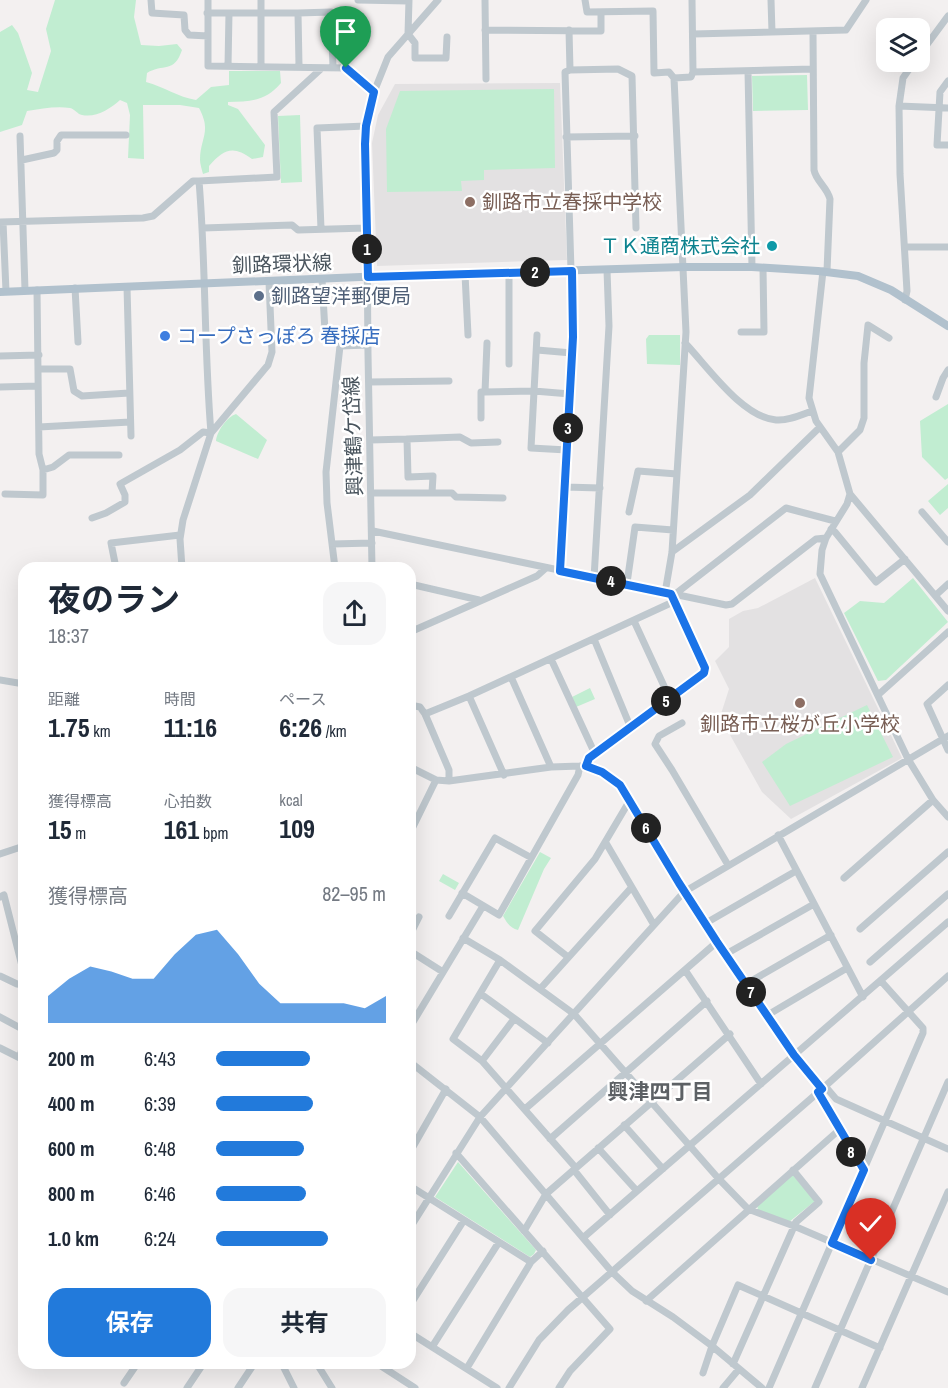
<!DOCTYPE html>
<html lang="ja">
<head>
<meta charset="utf-8">
<style>
  :root { --surface:#fff; --page:#f6f6f7; --text:#1f2937; --muted:#747a83; --accent:#227adb }
  body { margin:0; font-family:"Archivo Narrow","Noto Sans JP",sans-serif; background:var(--page); color:var(--text); height:100vh; display:flex; flex-direction:column; font-size:22px; white-space:nowrap }
  * { box-sizing:border-box; margin:0 }
  p { font-size:20px; color:var(--muted) }
  .icon { flex:none; width:33px; height:33px; fill:none; stroke:currentColor; stroke-width:2; stroke-linecap:round; stroke-linejoin:round }
  .map { position:relative; flex:1; overflow:hidden }
  .drawer { position:absolute; left:18px; top:562px; width:398px; height:807px; display:flex; flex-direction:column; background:var(--surface); border-radius:18px; box-shadow:0 6px 24px #0002 }
  .drawer>* { flex:none }
  .controls { position:absolute; left:876px; top:18px; display:grid; gap:12px }
  .controls a { display:grid; place-items:center; width:54px; height:54px; border-radius:12px; background:var(--surface); box-shadow:0 6px 24px #0002; font-size:30px }
  .pin { position:absolute; display:grid; place-items:center; width:51px; height:51px; color:#fff; margin:-62px -26px; border-radius:50% 50% 50% 0; rotate:-45deg; box-shadow:0 0 6px #0007 }
  .pin .icon { rotate:45deg }
  .km { position:absolute; width:30px; height:30px; margin:-15px; border-radius:50%; background:#222; color:#fff; font-size:16px; line-height:30px; text-align:center }
  .round { display:grid; place-items:center; flex:none; width:63px; height:63px; border-radius:18px; background:var(--page) }
  .headline { display:flex; align-items:center; justify-content:space-between; height:102px; padding:0 30px }
  h1 { font-size:33px; font-weight:700; line-height:45px }
  .figures { display:grid; grid-template-columns:repeat(3,1fr); gap:9px; height:102px; padding:6px 30px }
  .figures div { display:grid; align-content:center }
  .figures b { font-size:26px; font-weight:700 }
  .figures small { font-size:16px; font-weight:400 }
  .figures p { font-size:16px }
  .chart { height:168px; padding:12px 30px }
  .chart p { display:flex; justify-content:space-between }
  .chart svg { width:100%; height:108px; margin-top:6px; fill:var(--accent); opacity:.7 }
  .primary-button { display:flex; gap:12px; margin-top:auto; padding:12px 30px }
  .primary-button a { flex:1; height:69px; border-radius:18px; background:var(--accent); color:#fff; font-size:24px; font-weight:700; line-height:69px; text-align:center }
  .primary-button a+a { background:var(--page); color:var(--text) }
  ul { padding:0 30px; list-style:none; font-size:20px }
  li { display:grid; grid-template-columns:96px 72px 1fr; align-items:center; height:45px }
  li i { height:15px; border-radius:8px; background:var(--accent) }
  .map>svg:first-child { display:block }
  .education { fill:#e3e1e2 }
  .green { fill:#c1edd1 }
  .lines { fill:none; stroke-linecap:round; stroke-linejoin:round }
  .minor { stroke:#bfc8ce; stroke-width:7 }
  .major { stroke:#b1c1cd; stroke-width:8 }
  .route-casing { stroke:#fff; stroke-width:12 }
  .route { stroke:#1a73e8; stroke-width:8 }
  .education-dot { fill:#8d6e63; stroke:#fff; stroke-width:2 }
  .culture-dot { fill:#0f9aa8; stroke:#fff; stroke-width:2 }
  .service-dot { fill:#5c6f8a; stroke:#fff; stroke-width:2 }
  .shop-dot { fill:#3f7fe0; stroke:#fff; stroke-width:2 }
  .labels { text-anchor:middle; stroke-width:5; stroke-linejoin:round; paint-order:stroke }
  .education-label { font-size:20px; fill:#785e54; stroke:#fff; text-anchor:start }
  .culture-label { font-size:20px; fill:#0d838f; stroke:#fff; text-anchor:end }
  .street-label { font-size:20px; fill:#49545d; stroke:#fff }
  .service-label { font-size:20px; fill:#4e5e75; stroke:#fff; text-anchor:start }
  .shop-label { font-size:20px; fill:#366cbe; stroke:#fff; text-anchor:start }
  .neighbourhood-label { font-size:21px; font-weight:bold; fill:#5d6165; stroke:#fff }
</style>
</head>
<body>
<div class="map">
<svg width="948" height="1388" viewBox="0 0 948 1388">
  <rect width="100%" height="100%" fill="#f3f0f0"/>
  <path class="education" d="M560 83 567 260 377 266 372 143 378 115 395 84Z
    M815 578 902 758 791 819 762 792 720 717 729 689 715 661 729 647V619L743 611 758 608Z"/>
  <path class="green" d="M55 0H136L134 17 141 45 159 46 177 44 182 50C174 74 163 63 147 73L146 82C164 87 178 97 196 100L211 87 229 85V71H280L281 83C266 101 250 102 228 102V105L238 109 265 145 263 157 252 159C233 145 224 149 209 166V172L203 174C202 170 200 164 200 160 200 138 212 132 199 108L180 105H143L144 159 128 158 130 115 127 103 120 100C110 109 96 118 82 115 77 114 75 109 70 108 55 106 41 109 27 111L22 125 0 132V32L12 25 18 33 32 73 27 90 38 92 51 51 46 29Z
    M807 75 808 110 753 111 752 76Z
    M554 89 555 168 484 170V180L461 181 462 191 387 192 386 129 400 91Z
    M300 115 302 182 281 183 278 116Z
    M649 335H680V365L647 364 646 339Z
    M948 404V478L945 480 922 457 920 421Z
    M236 414 267 440 258 459 216 441C217 431 227 417 236 414Z
    M948 484V508L940 515 928 501Z
    M913 578 948 622 886 680 878 681 844 613 860 601 884 603Z
    M590 688 595 699 576 707 572 697Z
    M867 705 893 757 790 806 762 762 786 744Z
    M540 852 551 858 544 869 518 930C510 928 507 923 503 916Z
    M443 874 459 883 455 890 439 881Z
    M458 1162 536 1250 534 1254 530 1257 435 1197Z
    M792 1174 815 1201 789 1222 758 1210 757 1205Z"/>
  <g class="lines">
    <path class="minor" d="M151 0 152 13 184 15 185 30 189 35 208 36
      M208 0V66L346 68 374 92
      M261 0V66
      M358 0 408 1
      M409 0 408 34 415 43V58H446L447 37
      M485 0 486 79
      M585 0 587 12 653 11 654 73 669 72 674 78
      M692 0 693 72
      M771 0 772 32
      M207 13H298L299 66
      M298 13 331 12 333 67
      M485 30 601 31V12
      M813 32 814 170C816 181 827 187 830 199L827 271
      M693 34 846 30 866 0
      M920 54 948 16
      M228 66 229 13
      M570 70 618 69 632 76 636 228
      M748 71 752 267
      M948 81 940 92 937 145H948
      M899 106 948 108
      M20 136 25 290
      M566 137 635 136
      M22 160 54 153 57 150V141L61 135H126
      M0 222 143 218 153 216 193 181H199
      M3 222 6 291
      M203 228 292 225 298 230 366 228
      M321 229 317 128 366 126
      M906 247H948
      M823 271 809 398 816 421 838 452 850 494 847 504 826 538 822 550 820 574 908 759 933 800 948 817
      M509 272V364
      M465 274 468 335
      M322 279 325 331
      M127 287 131 436
      M75 288 78 342
      M905 300 907 291 900 174 899 106 903 78 914 62
      M741 332H764L763 268
      M537 335 531 448 567 450
      M685 343C708 367 742 417 776 420 788 421 801 415 812 411
      M537 350 572 353
      M0 356 39 355
      M38 369H70L74 391 82 396 129 393
      M369 382 449 381
      M0 387 38 386
      M485 392 534 391 570 394
      M936 397 943 378 948 370
      M481 418V392H485L487 343
      M39 427 130 422
      M370 440 407 439
      M838 452 860 430 864 418V363L868 325 889 338
      M43 470 53 467 69 455H119
      M565 487 600 488
      M372 493H452L456 497 503 498
      M432 493 433 476 408 477 407 439 460 437 471 443 498 442
      M5 494 43 495V470L39 454 37 290
      M850 494 948 611
      M629 512 638 471 677 474
      M922 512 948 542
      M92 518 106 513 125 502V495L120 484 180 450 203 432 211 433C204 349 206 265 199 181L277 177 274 112 322 68
      M831 529 835 532 876 582 905 559
      M373 531 726 605 732 604 816 539 826 538
      M332 544 372 543
      M672 552 750 495 820 427
      M116 568 111 543 180 535
      M182 568 180 539 183 520 211 433 268 365 272 352 269 282
      M335 568 327 503 326 472 340 346 368 345
      M372 568 368 354 366 126 374 92 388 57 438 0
      M560 571 573 337 565 72 570 70 569 30
      M594 578 609 326 607 270
      M627 583 635 527 673 530
      M410 584 479 600
      M665 593 672 552 686 332 674 78 691 77 693 72 813 69
      M674 595 786 508 835 521
      M936 595 948 584
      M634 621 670 699
      M410 632 537 576 546 568
      M594 639 630 726
      M551 659 595 754
      M511 677 551 767
      M0 680 24 684
      M948 685 927 704 948 750
      M878 695 948 632
      M469 696 504 775
      M410 705 420 707 425 714 449 770V781
      M425 714 469 696 673 602
      M682 723 659 736 655 744 672 770 728 865
      M586 766 589 758 704 673 705 668 672 598
      M410 767 436 780 449 781 551 767 580 766 602 772 611 778 620 785 630 800 679 883 766 1016 794 1055 822 1089
      M410 833 436 780
      M778 835 863 997
      M606 843 654 925
      M0 854 24 846
      M844 878 933 800
      M462 893 499 915 578 775 580 766
      M0 897 4 895 24 974
      M449 916 495 838 530 857
      M706 923 796 871
      M860 929 948 852
      M410 935 419 917
      M463 938 500 960 574 1014 718 1178 748 1209 794 1226 948 1292
      M410 951 443 972
      M726 954 814 904
      M568 957 535 931 595 859 630 800
      M500 960 453 1039 482 1061 576 1168
      M870 962 948 894
      M685 970 761 1084
      M0 976 17 984 24 985
      M746 984 831 935
      M540 989 631 888
      M481 994 548 1043
      M766 1016 847 968
      M0 1017 24 1030
      M410 1027 483 906
      M0 1048 24 1060
      M20 1058 24 1037
      M482 1061 514 1019
      M410 1062 480 1117 612 1272 632 1291 673 1317 712 1346 762 1388
      M825 1086 836 1099 948 1149
      M818 1092 864 1170
      M525 1109 717 942
      M624 1125 663 1169
      M550 1139 707 1001
      M598 1148 637 1191
      M410 1152 446 1089
      M456 1153 610 1329 570 1371 559 1388
      M574 1170 610 1215
      M410 1186 531 1262
      M410 1228 480 1117 684 892 948 736
      M524 1231 546 1194 730 1034
      M584 1237 948 922
      M646 1301 839 1130
      M410 1305 464 1220
      M410 1333 497 1388
      M432 1347 499 1242
      M282 1364 294 1388
      M317 1364 332 1388
      M378 1364 415 1388
      M733 1364 796 1222 819 1202 793 1170
      M467 1368 531 1262 543 1251
      M703 1373 712 1346 738 1285 880 1348
      M124 1383 137 1364
      M187 1388 203 1364
      M238 1388 254 1364
      M509 1388 539 1340 568 1310 822 1089 948 976
      M723 1388 739 1369
      M769 1388 923 1033V1028L881 981
      M815 1388 948 1082
      M862 1388 948 1192"/>
    <path class="major" d="M0 292 384 276 684 267H752L818 271 858 276 891 290 948 326"/>
  </g>
  <g class="lines">
    <g class="route-casing">
      <path id="route" d="M346 68 374 92 366 126 365 144 368 277 572 271 573 337 560 571 671 594 705 668 704 673 589 758 586 766 602 772 620 785 679 883 717 942 794 1055 822 1089 818 1092 864 1170 832 1243 871 1260"/>
    </g>
    <use href="#route" class="route"/>
  </g>
  <g class="education-dot">
    <circle cx="470" cy="202" r="6"/>
    <circle cx="800" cy="703" r="6"/>
  </g>
  <circle class="culture-dot" cx="772" cy="246" r="6"/>
  <circle class="service-dot" cx="259" cy="296" r="6"/>
  <circle class="shop-dot" cx="165" cy="336" r="6"/>
  <g class="labels">
    <g class="education-label">
      <text x="482" y="209">釧路市立春採中学校</text>
      <text x="800" y="731" text-anchor="middle">釧路市立桜が丘小学校</text>
    </g>
    <g class="culture-label">
      <text x="760" y="253">ＴＫ通商株式会社</text>
    </g>
    <g class="street-label">
      <text transform="translate(282 264) rotate(-2)" y="7">釧路環状線</text>
      <text transform="translate(353 436) rotate(-92)" y="7">興津鶴ケ岱線</text>
    </g>
    <g class="service-label">
      <text x="271" y="303">釧路望洋郵便局</text>
    </g>
    <g class="shop-label">
      <text x="177" y="343">コープさっぽろ 春採店</text>
    </g>
    <g class="neighbourhood-label">
      <text x="660" y="1099">興津四丁目</text>
    </g>
  </g>
</svg>
<div class="controls">
<a><svg class="icon" aria-label="layers" viewBox="0 0 24 24"><path d="M12 4l9 5-9 5-9-5zM3 14l9 5 9-5"/></svg></a>
</div>
<div class="pin" style="left:346px;top:68px;background:#1e9e55"><svg class="icon" aria-label="arrive" viewBox="0 0 24 24"><path d="M6 21V4h12l-3 4 3 4H6"/></svg></div>
<div class="pin" style="left:871px;top:1260px;background:#d93025"><svg class="icon" aria-label="check" viewBox="0 0 24 24"><path d="M5 12l5 5 9-10"/></svg></div>
<b class="km" style="left:367px;top:249px">1</b>
<b class="km" style="left:535px;top:272px">2</b>
<b class="km" style="left:568px;top:428px">3</b>
<b class="km" style="left:611px;top:581px">4</b>
<b class="km" style="left:666px;top:701px">5</b>
<b class="km" style="left:646px;top:828px">6</b>
<b class="km" style="left:751px;top:992px">7</b>
<b class="km" style="left:851px;top:1152px">8</b>
<section class="drawer">
<div class="headline"><div><h1>夜のラン</h1><p>18:37</p></div><a class="round"><svg class="icon" aria-label="share" viewBox="0 0 24 24"><path d="M12 15V3M7 8l5-5 5 5M5 13v7h14v-7"/></svg></a></div>
<div class="figures">
<div><p>距離</p><b>1.75<small> km</small></b></div>
<div><p>時間</p><b>11:16</b></div>
<div><p>ペース</p><b>6:26<small> /km</small></b></div>
</div>
<div class="figures">
<div><p>獲得標高</p><b>15<small> m</small></b></div>
<div><p>心拍数</p><b>161<small> bpm</small></b></div>
<div><p>kcal</p><b>109</b></div>
</div>
<div class="chart"><p><span>獲得標高</span>82–95 m</p>
<svg viewBox="0 0 160 44" preserveAspectRatio="none"><path d="M0 44V33L10 26L20 21L30 23L40 26L50 26L60 16L70 8L80 6L90 16L100 28L110 36L120 36L130 36L140 36L150 38L160 33V44z"/></svg>
</div>
<ul>
<li><b>200 m</b>6:43<i style="width:55%"></i></li>
<li><b>400 m</b>6:39<i style="width:57%"></i></li>
<li><b>600 m</b>6:48<i style="width:52%"></i></li>
<li><b>800 m</b>6:46<i style="width:53%"></i></li>
<li><b>1.0 km</b>6:24<i style="width:66%"></i></li>
</ul>
<div class="primary-button"><a>保存</a><a>共有</a></div>
</section>
</div>
</body>
</html>
